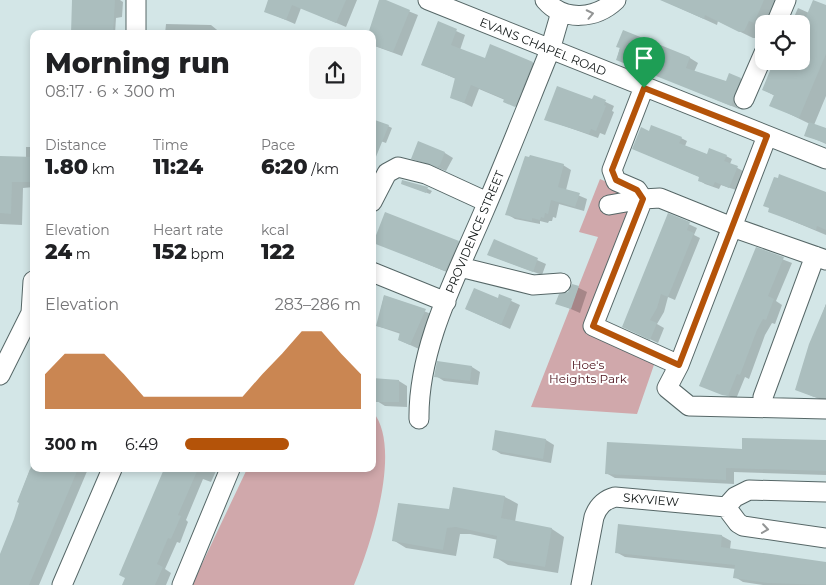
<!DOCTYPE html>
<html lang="en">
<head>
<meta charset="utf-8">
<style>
  :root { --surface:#fff; --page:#f6f6f6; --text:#202124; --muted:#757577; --accent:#b45309 }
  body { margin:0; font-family:Montserrat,sans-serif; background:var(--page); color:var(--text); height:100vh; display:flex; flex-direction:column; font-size:19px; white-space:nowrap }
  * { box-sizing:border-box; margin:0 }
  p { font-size:16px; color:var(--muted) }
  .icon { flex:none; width:28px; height:28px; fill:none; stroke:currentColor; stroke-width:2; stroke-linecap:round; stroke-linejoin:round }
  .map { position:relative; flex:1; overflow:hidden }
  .side { position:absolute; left:30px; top:30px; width:346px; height:442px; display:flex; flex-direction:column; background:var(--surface); border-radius:10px; box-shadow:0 2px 8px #0003 }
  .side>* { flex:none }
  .tools { position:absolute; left:755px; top:15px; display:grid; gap:10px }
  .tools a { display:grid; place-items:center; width:55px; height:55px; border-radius:10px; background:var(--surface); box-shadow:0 2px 8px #0003; font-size:25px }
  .pin { position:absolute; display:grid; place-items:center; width:42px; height:42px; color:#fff; margin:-51px -21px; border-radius:50% 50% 50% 0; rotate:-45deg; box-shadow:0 0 5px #0007 }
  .pin .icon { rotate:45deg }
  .round { display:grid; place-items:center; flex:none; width:52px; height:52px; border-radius:10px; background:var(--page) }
  .overview { display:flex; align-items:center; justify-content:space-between; height:85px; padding:0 15px }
  h1 { font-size:28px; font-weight:800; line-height:38px }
  .stats { display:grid; grid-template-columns:repeat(3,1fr); gap:8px; height:85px; padding:5px 15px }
  .stats div { display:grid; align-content:center }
  .stats b { font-size:21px; font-weight:800 }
  .stats small { font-size:14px; font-weight:400 }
  .stats p { font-size:14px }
  .chart { height:140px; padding:10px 15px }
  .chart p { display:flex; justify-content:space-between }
  .chart svg { width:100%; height:90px; margin-top:5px; fill:var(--accent); opacity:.7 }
  ul { padding:0 15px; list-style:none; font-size:16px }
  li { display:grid; grid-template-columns:80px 60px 1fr; align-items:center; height:38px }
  li i { height:12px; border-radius:6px; background:var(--accent) }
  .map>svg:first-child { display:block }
  .green { fill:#d0a8ab }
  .shadow { fill:#0003 }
  .building { fill:#abbebe }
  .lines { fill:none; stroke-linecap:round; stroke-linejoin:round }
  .minor-casing { stroke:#566767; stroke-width:21 }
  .minor { stroke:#fff; stroke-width:19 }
  .oneway { stroke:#939595 }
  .route-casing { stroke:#fff; stroke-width:10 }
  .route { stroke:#b45309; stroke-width:6 }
  .labels { text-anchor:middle; stroke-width:4; stroke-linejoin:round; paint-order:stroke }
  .street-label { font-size:12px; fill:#0e1414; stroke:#fff }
  .park-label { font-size:12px; fill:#4d121c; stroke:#fff }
</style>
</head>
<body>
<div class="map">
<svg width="826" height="585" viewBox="0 0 826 585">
  <rect width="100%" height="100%" fill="#d3e6e7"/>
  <path class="green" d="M600 179 638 196 584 329 656 359 637 414 531 407 598 237 579 232Z
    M373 412C403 448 370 547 354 585H192L247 469H372Z"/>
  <path class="shadow" d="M77 0H120L123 2 122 17 116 18 115 34H72Z
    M270 0H304L295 24 265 11Z
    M324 0H357L346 27 318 15Z
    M381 0 418 15 402 56 372 45Z
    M662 0H780L770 24H764V28L762 27 756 38H753L718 21 717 25Z
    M826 6V96L814 125 826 129V144L806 135 810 124 771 105 775 96 764 90 801 61V24H791L798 8 809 13Z
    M438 23 465 35 460 50 485 59 533 63 541 68 524 111 505 101V100L479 89 472 107 452 97 456 79 422 64Z
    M166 24 211 25 222 34H165Z
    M624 32 690 58 698 63 694 72 727 82 741 79 748 83 739 109 617 59Z
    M595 97 614 106 612 111 614 112 605 135 600 133 598 138 545 119 593 101Z
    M388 126 392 128 386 143 372 138Z
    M650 132 681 138 687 141 685 146 708 155 726 156 732 159 730 164 743 171 736 190 721 185 719 189 705 184 699 180 700 177 634 149Z
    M26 147H34V187L23 188 22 225 0 224V157L26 158Z
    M445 153 453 158 446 171 412 158Z
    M563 165 571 170 566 190 587 199 584 211 559 204 556 218 553 217 552 221H549L548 223 540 221V224L515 219 507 214Z
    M403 181 428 189 432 191 430 194 406 185Z
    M826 193V235L769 211Z
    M669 215 697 228 694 235 700 238 675 300 668 297 664 312 657 324 664 328 658 343 631 330Z
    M494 241 546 264 542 275 489 255Z
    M374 242H458L466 247 454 275Z
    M756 249 792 263 776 301 782 305 775 324 772 323 765 335 749 379 745 377 736 399 701 385Z
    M573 285 587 292 580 313 557 303 569 293Z
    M384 296 434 315 419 349 399 340 401 334 377 326Z
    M500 296 520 305 510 329 466 309 498 299Z
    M826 304V402L796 389Z
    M472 367 480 372 478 385 444 381 436 376Z
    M399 381 407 386V407L385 406 377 401V394L372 391Z
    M546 440 554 445 551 463 501 454 493 449Z
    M826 441V475L734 472V484L615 478 606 473 743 450Z
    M33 462 34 469H88L39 585H0V557L21 503 18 501Z
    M173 469H217L211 482 203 479 186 520 188 522 180 543 177 542 165 569 171 573 166 585H124Z
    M454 489 505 497 518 504 515 522 552 529 564 537 558 573 508 565 495 557 498 540 470 534H460L456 556 406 548 393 540 450 511Z
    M619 526 722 536 731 541 730 549 826 564V585H763L743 582 735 577 736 569 625 557 616 552Z"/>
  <path class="building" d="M72 0H115L113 34H71Z
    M268 0H346L336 23 292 5 286 20 264 12Z
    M379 0H386L410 10 393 52 372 45V34H368Z
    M660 0H764L754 23 749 21 744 31 739 32 705 15 704 19Z
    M813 0 826 5V54L799 118 769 106 774 95 762 90 774 61H801V29Z
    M438 21 457 29 451 45 485 58 490 44 533 62 515 107 503 102 504 99 471 85 464 103 450 98 455 78 421 65Z
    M623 30 690 57 686 68 726 81 729 73 741 78 731 106 616 60 620 48 616 47Z
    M557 86 592 99 594 95 606 100 604 105 606 106 596 131 591 129 589 134 544 120Z
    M372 119 389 125 373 164H372Z
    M809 122 826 128V143L804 136Z
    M651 125 682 137 679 143 707 154 709 148 727 155 724 161 738 166 729 188 715 182 713 186 698 181 699 177 632 149 641 127 649 131Z
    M418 141 445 152 440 165 437 167 411 159Z
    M530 155 564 164 558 187 580 193 575 207 551 200 548 214 545 213 544 218 541 217 540 220 532 218V221L505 215 525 156 529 157Z
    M0 156 34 157V182H12L11 214 0 213Z
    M779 174 826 192V230L817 226 816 230 779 216 768 212 769 208 763 206 774 177 778 178Z
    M402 180 428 187 426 193 401 184Z
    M385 212 459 241 445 271 373 243Z
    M668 213 690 222 687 230 694 233 668 297 661 294 657 308 650 320 657 323 650 340 622 327Z
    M494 239 538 258 533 272 487 255Z
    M756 247 784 257 768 296 774 299 766 320 763 319 757 330 740 375 737 374 728 396 722 395 699 386Z
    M572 284 579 286 571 309 555 304 559 294 568 292Z
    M474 288 498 298 499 294 512 299 501 325 465 309Z
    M384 295 426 309 410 345 398 340 400 332 376 326Z
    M826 304V398L814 397 795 390 809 344Z
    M437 361 472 366 470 381 434 377Z
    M372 378 399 380V402H376V391H372Z
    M495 430 546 439 543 459 492 450Z
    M742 438 826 440V471L726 468V480L605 474 607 442 742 449Z
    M30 469H78L29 585H0V554L14 519 19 503 17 502Z
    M164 469H198L178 515 181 516 171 539 168 538 157 564 163 567 155 585H122L125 578 119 575Z
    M453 487 505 496 501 518 552 528 545 567 493 558 497 536 456 527 447 528 443 550 392 541 398 503 449 509Z
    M618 524 722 535 721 547 826 562V585L767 583 733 578 735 565 615 553Z"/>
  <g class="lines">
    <g class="minor-casing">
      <path id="minor" d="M428 0 826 159
        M545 0C564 22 596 19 616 0
        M776 24 786 0
        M136 34V0
        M744 99 764 53
        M767 136 679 365 667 388 689 406 826 409
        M372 202 387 173 398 167 426 174 487 202
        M609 205 643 199 637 190 616 181 612 170 644 87
        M460 267 533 285 561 283
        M372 272 446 302
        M679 365 593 326 643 199 660 198 732 227 826 260
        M0 375 31 313 33 281
        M763 397 815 256
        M419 419C418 347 456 277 484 211 507 158 528 104 550 50L561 12
        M726 507 738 523 743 526 826 538
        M726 507 735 497 749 490 826 492
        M62 585 112 469
        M182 585 230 469
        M581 585 594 517C598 506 604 500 615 497L726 507"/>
    </g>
    <use href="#minor" class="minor"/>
  </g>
  <defs><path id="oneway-chevron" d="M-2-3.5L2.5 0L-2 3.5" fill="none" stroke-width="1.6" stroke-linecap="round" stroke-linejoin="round" transform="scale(1.25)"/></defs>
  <g class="oneway">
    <use href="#oneway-chevron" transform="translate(590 14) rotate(-12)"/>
    <use href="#oneway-chevron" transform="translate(765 529) rotate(8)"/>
  </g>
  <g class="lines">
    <g class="route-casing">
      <path id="route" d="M644 88 767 136 679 365 593 326 643 199 637 190 616 180 612 170Z"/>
    </g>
    <use href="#route" class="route"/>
  </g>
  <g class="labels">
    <g class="street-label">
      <text transform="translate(543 47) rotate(22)" y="4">EVANS CHAPEL ROAD</text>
      <text transform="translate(475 232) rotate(-67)" y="4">PROVIDENCE STREET</text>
      <text transform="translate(651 500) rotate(5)" y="4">SKYVIEW</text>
    </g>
    <g class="park-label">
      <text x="588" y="369">Hoe's<tspan x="588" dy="14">Heights Park</tspan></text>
    </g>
  </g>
</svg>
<div class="tools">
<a><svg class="icon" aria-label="locate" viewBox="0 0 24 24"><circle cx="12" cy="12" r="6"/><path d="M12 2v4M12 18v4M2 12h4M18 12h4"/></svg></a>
</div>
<div class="pin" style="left:644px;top:88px;background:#1e9e55"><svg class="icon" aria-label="arrive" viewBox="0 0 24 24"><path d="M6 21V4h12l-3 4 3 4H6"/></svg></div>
<section class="side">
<div class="overview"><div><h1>Morning run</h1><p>08:17 · 6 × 300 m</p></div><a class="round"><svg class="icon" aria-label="share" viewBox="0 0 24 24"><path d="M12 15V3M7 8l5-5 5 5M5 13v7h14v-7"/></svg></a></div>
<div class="stats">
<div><p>Distance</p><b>1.80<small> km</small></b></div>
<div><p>Time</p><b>11:24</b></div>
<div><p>Pace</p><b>6:20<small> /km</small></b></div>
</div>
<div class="stats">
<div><p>Elevation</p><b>24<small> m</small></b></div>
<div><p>Heart rate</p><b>152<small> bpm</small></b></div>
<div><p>kcal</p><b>122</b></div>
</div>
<div class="chart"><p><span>Elevation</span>283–286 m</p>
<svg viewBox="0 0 160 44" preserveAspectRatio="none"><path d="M0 44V27L10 17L20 17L30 17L40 27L50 38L60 38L70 38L80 38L90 38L100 38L110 27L120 17L130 6L140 6L150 17L160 27V44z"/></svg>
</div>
<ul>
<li><b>300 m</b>6:49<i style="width:59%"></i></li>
</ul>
</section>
</div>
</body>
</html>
